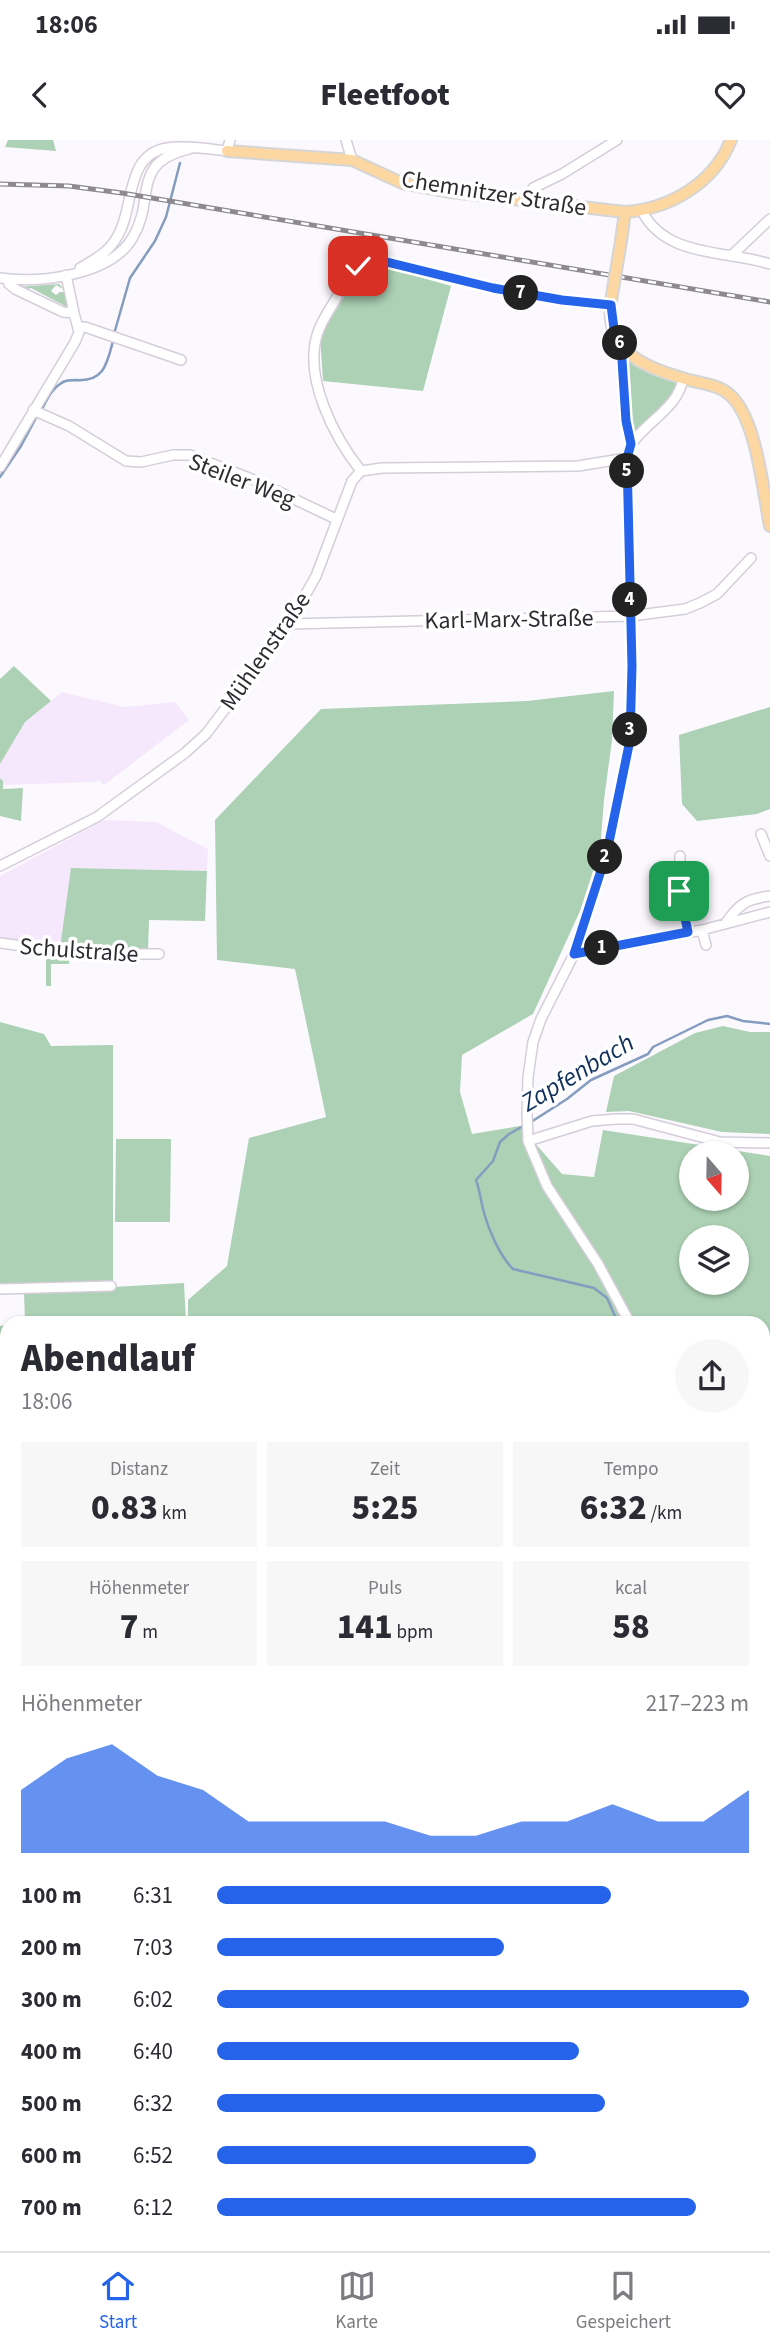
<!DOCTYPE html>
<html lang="de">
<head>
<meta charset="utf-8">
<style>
  :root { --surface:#fff; --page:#f7f7f7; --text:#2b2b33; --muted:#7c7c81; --line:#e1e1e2; --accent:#2563eb }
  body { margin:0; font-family:"Source Sans 3",sans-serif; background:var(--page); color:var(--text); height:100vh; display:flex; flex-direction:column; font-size:26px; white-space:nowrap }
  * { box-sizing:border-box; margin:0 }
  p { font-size:23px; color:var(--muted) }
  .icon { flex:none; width:38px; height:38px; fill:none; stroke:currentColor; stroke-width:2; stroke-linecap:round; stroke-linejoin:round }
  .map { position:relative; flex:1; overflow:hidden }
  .details { position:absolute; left:0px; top:1176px; width:770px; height:936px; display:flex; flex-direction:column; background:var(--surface); border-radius:21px 21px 0 0; box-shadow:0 2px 5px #0004 }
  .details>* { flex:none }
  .needle { width:46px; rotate:160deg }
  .buttons { position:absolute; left:679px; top:1001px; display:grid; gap:14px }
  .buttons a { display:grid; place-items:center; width:70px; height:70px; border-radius:50%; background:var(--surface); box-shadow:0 2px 5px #0004; font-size:35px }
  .pin { position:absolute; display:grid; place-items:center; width:60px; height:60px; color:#fff; margin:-30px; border-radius:14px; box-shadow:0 4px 10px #0006 }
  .km { position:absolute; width:35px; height:35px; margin:-18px; border-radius:50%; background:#222; color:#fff; font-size:19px; line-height:35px; text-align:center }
  .round { display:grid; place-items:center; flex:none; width:74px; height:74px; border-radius:37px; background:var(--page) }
  .summary { display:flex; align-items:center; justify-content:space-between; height:119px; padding:0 21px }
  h1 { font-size:38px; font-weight:800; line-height:52px }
  .figures { display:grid; grid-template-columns:repeat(3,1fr); gap:10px; height:119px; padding:7px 21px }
  .figures div { display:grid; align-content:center; border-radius:0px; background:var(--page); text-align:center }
  .figures b { font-size:35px; font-weight:800 }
  .figures small { font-size:19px; font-weight:400 }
  .figures p { font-size:19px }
  .chart { height:196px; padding:14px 21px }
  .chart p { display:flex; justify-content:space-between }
  .chart svg { width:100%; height:126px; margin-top:7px; fill:var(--accent); opacity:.7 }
  ul { padding:0 21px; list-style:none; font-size:23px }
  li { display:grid; grid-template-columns:112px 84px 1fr; align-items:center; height:52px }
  li i { height:18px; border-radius:9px; background:var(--accent) }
  .status { display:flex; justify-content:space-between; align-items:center; height:49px; padding:0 35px; background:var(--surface); direction:ltr }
  .status svg { height:19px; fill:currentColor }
  header { display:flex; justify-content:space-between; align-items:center; height:91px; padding:0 21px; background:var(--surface); font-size:32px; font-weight:800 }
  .menu { display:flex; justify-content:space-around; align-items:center; height:98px; border-top:2px solid var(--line); background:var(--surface); font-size:19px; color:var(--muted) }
  .menu a { display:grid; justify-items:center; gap:4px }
  .menu .active { color:var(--accent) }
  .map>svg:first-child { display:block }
  .built { fill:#f5e8fc }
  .green { fill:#acd1b4; fill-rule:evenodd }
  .water { fill:#849cbf }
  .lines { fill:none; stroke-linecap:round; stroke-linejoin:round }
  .stream { stroke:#849cbf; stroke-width:2.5 }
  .minor-casing { stroke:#d5cdda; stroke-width:12 }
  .major-casing { stroke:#d5d5d6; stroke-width:14 }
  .minor { stroke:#fff; stroke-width:9 }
  .major { stroke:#fdd7a2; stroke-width:10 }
  .rail-casing { stroke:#8d8a8f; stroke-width:5 }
  .rail { stroke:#fff; stroke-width:2.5; stroke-dasharray:8; stroke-linecap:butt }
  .major-bridge-casing { stroke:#d5d5d6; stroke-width:14; stroke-linecap:butt }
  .major-bridge { stroke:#fdd7a2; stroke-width:10 }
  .route-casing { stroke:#fff; stroke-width:14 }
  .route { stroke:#2563eb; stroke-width:9 }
  .labels { text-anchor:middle; stroke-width:7; stroke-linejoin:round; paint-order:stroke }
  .street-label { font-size:24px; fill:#2f2c31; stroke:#fff }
  .water-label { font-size:26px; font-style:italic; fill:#10305c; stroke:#fff }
</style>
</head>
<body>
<div class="status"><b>18:06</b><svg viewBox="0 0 49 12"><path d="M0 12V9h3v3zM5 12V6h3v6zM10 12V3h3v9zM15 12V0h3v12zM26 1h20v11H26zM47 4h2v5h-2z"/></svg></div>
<header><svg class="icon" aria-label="back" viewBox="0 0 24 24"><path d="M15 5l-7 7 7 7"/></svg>Fleetfoot<svg class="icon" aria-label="heart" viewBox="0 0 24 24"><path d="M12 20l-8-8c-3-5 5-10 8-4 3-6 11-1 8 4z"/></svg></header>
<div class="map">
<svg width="770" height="2111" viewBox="0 0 770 2111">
  <rect width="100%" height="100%" fill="#fcf9fe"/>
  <path class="built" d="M62 552 124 567 175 562 189 580 104 645 99 640 95 642 3 645V641L0 638V624L25 582Z
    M104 680 156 682 208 709 207 731 72 728 60 808 0 799V736Z"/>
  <path class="green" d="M8 0H53L56 11 5 7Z
    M367 126H381L451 146 423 251 323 241 320 196 361 130Z
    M59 144 65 150 56 145 51 151 56 155 60 152H66L71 170 60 169 65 166 31 148 22 151 18 147Z
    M620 205 628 213 683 238 682 246 631 304Z
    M14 526 51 561 25 582 0 624V539Z
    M614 551 612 600 604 660 600 710 580 771 533 874 462 915 460 952 472 994 520 986 562 1034 594 1037 603 990 770 1016V1339L763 1342V1183H188V1160L227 1126 249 998 326 977 295 829 217 820 215 680 321 569 527 561ZM691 1013H737V1059H691ZM691 1097H737V1143H691Z
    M770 567V669L757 674 697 681 682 664 679 595Z
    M0 638 3 641V649L23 648 21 681 0 676Z
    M71 728 207 731 205 781 149 780 148 811 60 808Z
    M46 816 69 817V824H51V846H46Z
    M0 882 44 894 51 906 113 905V1143H0Z
    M723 886 750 892H770V994L722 992 629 971 606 972 614 936 695 893Z
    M116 999H171L170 1082H115Z
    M184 1143 186 1183H25L24 1152Z
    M7 1185V1335L0 1337V1186Z
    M770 1411V1664L763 1665V1414Z
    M7 1688V1783L0 1786V1693Z
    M7 1951V2057L0 2060V1954Z
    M265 2105H342L336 2111H262Z"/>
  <path class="water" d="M770 1339V1411L763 1414V1342Z
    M7 1783V1833L0 1838V1786Z"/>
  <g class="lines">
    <path class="stream" d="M114 194 130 138 155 101 166 77 180 23
      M41 271C46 261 51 250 60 244 65 240 70 240 76 240 104 242 107 224 113 201
      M0 337 21 306 37 276
      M531 982 567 959 591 940 648 914 653 907 708 880 727 876 743 881 770 884
      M525 985 509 994 500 1002 493 1021 476 1040C480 1051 481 1062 484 1073 489 1091 500 1116 513 1129L594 1148 607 1158 618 1183"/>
    <g class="minor-casing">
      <path id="minor" d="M346 0 352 20
        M529 61 533 48 562 34 617 0
        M642 71C666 118 726 110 770 124
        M731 116 770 79
        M80 128C94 120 109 112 117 97 135 69 124 15 167 8 186 5 208 9 227 11L230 0
        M66 135 74 173
        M0 138C40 144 112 135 133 97 156 58 130 23 189 9
        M340 152 358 126 370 118 493 148 562 160 611 165
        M337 157C330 169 321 181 317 195 304 239 334 297 361 331
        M79 187H85L181 220
        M620 205 626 281 631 304
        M33 270 69 286 126 321 141 322 173 315H190L254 340 336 379
        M0 327 75 202 79 192 74 173 63 172 15 149 9 144 8 139
        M289 484 631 476 685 469 700 463 717 454 751 418
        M761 694 770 716
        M680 716 679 751 688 792
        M0 726 97 677 185 613 206 594 289 484 316 436 352 341 361 331 382 328 578 326 627 318
        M725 784C739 764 746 759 770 756
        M702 790 706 805
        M0 803 81 814H159
        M574 814 702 790 770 772
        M528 1001 592 981 616 979H633L720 1002 770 1003
        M0 1149 111 1146
        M630 1183 598 1124 547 1046 528 1001 527 974 528 937 533 902 541 879 574 814 607 712 630 600 632 526 628 310C642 283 679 269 683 238
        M763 1753H770
        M763 1853 770 1846
        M325 2111 330 2105"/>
    </g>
    <g class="major-casing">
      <path id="major" d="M227 11 352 20 402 43 451 52 625 72C670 69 714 43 731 0
        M621 101 625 72
        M611 161C605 214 647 228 689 240 705 244 721 245 733 258 757 284 763 351 770 386"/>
    </g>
    <use href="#minor" class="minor"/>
    <use href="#major" class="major"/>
    <g class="rail-casing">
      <path id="rail" d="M0 44 69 46 122 53 770 162
        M763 1579 770 1581
        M0 1706 7 1702"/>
    </g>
    <use href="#rail" class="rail"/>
    <g class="major-bridge-casing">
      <path id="major-bridge" d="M611 161 621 101"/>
    </g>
    <use href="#major-bridge" class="major-bridge"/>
  </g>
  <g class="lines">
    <g class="route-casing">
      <path id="route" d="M358 126 370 118 493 148 562 160 611 165 614 189 621 205 626 281 631 304 627 318 632 526 630 600 607 712 574 814 688 792 679 751"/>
    </g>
    <use href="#route" class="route"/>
  </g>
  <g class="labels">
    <g class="street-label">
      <text transform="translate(494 53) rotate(9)" y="8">Chemnitzer Straße</text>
      <text transform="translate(242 340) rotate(21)" y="8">Steiler Weg</text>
      <text transform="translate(509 479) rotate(-1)" y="8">Karl-Marx-Straße</text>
      <text transform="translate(265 511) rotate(-55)" y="8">Mühlenstraße</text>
      <text transform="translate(79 810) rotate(4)" y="8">Schulstraße</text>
    </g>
    <g class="water-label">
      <text transform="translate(577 932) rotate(-31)" y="9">Zapfenbach</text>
    </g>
  </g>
</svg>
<div class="buttons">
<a><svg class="needle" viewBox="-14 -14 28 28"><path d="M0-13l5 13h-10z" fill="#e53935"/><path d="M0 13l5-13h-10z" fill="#7c7c81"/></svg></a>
<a><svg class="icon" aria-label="layers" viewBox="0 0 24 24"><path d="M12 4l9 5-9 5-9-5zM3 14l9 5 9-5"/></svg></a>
</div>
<div class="pin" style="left:679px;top:751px;background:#1e9e55"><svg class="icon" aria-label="arrive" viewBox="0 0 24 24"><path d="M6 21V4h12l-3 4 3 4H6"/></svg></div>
<div class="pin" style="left:358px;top:126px;background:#d93025"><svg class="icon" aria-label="check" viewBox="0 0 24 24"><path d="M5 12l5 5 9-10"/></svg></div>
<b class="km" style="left:602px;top:808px">1</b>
<b class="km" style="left:605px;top:717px">2</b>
<b class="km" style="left:630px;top:590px">3</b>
<b class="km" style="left:630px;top:460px">4</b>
<b class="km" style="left:627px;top:331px">5</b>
<b class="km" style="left:620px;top:203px">6</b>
<b class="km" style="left:521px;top:153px">7</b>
<section class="details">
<div class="summary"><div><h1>Abendlauf</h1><p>18:06</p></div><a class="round"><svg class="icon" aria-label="share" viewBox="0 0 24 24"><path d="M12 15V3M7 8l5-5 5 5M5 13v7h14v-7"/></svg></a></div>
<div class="figures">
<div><p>Distanz</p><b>0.83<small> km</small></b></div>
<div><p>Zeit</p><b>5:25</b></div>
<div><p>Tempo</p><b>6:32<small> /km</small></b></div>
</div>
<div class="figures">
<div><p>Höhenmeter</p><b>7<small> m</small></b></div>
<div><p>Puls</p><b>141<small> bpm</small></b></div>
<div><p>kcal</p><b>58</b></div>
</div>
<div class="chart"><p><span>Höhenmeter</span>217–223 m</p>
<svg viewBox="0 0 160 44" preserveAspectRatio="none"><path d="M0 44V22L10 11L20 6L30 17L40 22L50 33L60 33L70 33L80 33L90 38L100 38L110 33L120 33L130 27L140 33L150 33L160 22V44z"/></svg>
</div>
<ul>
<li><b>100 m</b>6:31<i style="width:74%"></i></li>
<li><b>200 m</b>7:03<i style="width:54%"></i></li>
<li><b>300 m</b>6:02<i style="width:100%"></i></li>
<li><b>400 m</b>6:40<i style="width:68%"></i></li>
<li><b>500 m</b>6:32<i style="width:73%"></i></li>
<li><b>600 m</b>6:52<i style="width:60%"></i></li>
<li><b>700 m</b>6:12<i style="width:90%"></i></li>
</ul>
</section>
</div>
<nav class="menu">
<a class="active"><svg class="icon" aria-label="home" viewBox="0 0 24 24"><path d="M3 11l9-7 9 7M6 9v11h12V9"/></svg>Start</a>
<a><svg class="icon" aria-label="map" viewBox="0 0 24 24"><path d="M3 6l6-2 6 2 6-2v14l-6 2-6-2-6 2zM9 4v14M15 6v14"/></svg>Karte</a>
<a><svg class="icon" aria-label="saved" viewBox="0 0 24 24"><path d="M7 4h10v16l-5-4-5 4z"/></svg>Gespeichert</a>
</nav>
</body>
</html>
